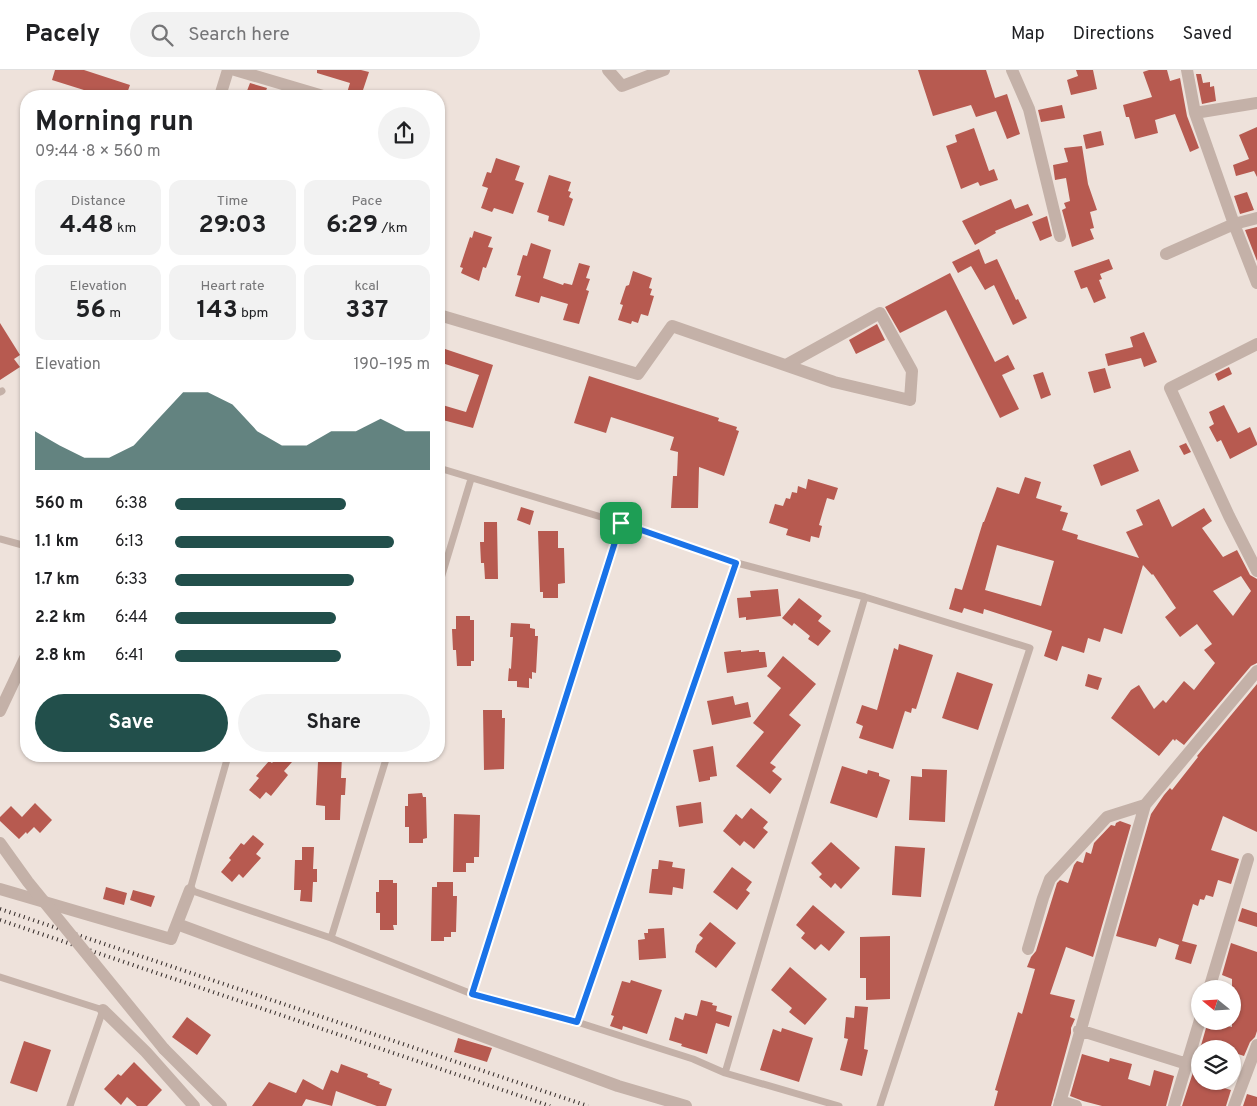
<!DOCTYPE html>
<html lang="en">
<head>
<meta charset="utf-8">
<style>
  :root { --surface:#fff; --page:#f2f2f2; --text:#202124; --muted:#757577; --line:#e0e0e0; --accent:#224f4b }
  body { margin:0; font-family:Overpass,sans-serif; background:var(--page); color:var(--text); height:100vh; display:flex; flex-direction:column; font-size:19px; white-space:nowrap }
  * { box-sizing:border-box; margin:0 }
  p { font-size:16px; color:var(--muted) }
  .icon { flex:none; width:28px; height:28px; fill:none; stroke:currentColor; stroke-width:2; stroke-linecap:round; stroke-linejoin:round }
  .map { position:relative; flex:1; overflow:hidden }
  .details { position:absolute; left:20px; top:20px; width:425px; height:672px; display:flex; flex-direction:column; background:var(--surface); border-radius:20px; box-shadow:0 1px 4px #0004 }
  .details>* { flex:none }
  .needle { width:32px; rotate:288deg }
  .fabs { position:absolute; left:1191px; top:910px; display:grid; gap:10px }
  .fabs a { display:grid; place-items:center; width:50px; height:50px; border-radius:50%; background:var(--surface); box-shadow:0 1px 4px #0004; font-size:25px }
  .pin { position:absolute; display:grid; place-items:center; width:42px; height:42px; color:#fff; margin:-21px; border-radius:10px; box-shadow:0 2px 8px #0006 }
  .round { display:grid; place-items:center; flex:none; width:52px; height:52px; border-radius:26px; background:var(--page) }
  .summary { display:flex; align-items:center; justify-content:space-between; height:85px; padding:0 15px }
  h1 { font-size:28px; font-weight:700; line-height:38px }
  .figures { display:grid; grid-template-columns:repeat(3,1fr); gap:8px; height:85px; padding:5px 15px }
  .figures div { display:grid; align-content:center; border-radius:12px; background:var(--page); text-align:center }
  .figures b { font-size:25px; font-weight:700 }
  .figures small { font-size:14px; font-weight:400 }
  .figures p { font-size:14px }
  .chart { height:140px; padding:10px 15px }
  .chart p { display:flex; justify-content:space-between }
  .chart svg { width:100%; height:90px; margin-top:5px; fill:var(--accent); opacity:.7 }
  .cta { display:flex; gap:10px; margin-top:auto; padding:10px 15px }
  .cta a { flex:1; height:58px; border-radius:30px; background:var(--accent); color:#fff; font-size:20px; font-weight:700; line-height:58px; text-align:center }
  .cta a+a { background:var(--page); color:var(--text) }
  ul { padding:0 15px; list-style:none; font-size:16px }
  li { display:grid; grid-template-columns:80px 60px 1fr; align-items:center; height:38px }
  li i { height:12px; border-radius:6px; background:var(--accent) }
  header { display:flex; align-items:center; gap:30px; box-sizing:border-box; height:70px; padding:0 25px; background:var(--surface); border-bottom:1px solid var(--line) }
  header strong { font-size:24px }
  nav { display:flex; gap:28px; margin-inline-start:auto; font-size:18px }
  .search { width:350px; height:45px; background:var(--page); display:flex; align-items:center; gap:12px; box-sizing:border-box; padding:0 18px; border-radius:28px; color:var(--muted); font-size:19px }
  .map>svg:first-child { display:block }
  .building { fill:#b75a50; fill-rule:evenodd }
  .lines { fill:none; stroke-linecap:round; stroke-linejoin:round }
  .service { stroke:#c4b1a8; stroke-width:7 }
  .minor { stroke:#c4b1a8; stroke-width:12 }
  .tertiary { stroke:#c4b1a8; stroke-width:12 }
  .rail { stroke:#322927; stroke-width:4; stroke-dasharray:1 4; stroke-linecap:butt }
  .tertiary-bridge { stroke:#c4b1a8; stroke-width:12 }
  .route-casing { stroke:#fff; stroke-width:10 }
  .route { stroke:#1a73e8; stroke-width:6 }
</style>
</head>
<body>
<header>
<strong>Pacely</strong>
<div class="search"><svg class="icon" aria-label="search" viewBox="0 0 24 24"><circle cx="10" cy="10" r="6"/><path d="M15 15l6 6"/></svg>Search here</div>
<nav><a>Map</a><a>Directions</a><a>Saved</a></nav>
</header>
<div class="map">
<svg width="1257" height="1036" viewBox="0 0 1257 1036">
  <rect width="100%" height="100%" fill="#eee2db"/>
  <path class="building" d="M55 0H84L130 15 126 26H103L52 10Z
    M317 0H361L369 2 361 26H346L350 13 317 3Z
    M918 0H986L995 28 1007 24 1020 64 1007 69 996 41 976 47 971 35 933 46Z
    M1076 0H1093L1097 19 1071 25 1067 10 1078 6Z
    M1149 0H1167L1170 11 1180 8 1187 46 1199 78 1190 82 1175 44 1155 50 1158 63 1135 69 1129 47H1126L1123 35 1152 27 1143 2Z
    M1196 4H1201L1203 13 1210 12V17L1214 16 1216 31 1202 34Z
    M250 13 267 18 264 26H245Z
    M1062 35 1065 48 1041 52 1038 40Z
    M1257 57V107L1254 101 1236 106 1233 95 1249 89 1239 65Z
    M974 58 989 101 994 99 998 110 980 116 978 112 961 119 946 76 957 72 955 65Z
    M1101 61 1104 75 1086 79 1083 65Z
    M1082 76 1088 114 1097 140 1090 142 1094 158 1090 159 1094 169 1072 177 1062 140 1066 138 1064 133 1070 131 1066 108 1055 110 1053 95 1068 92 1064 78Z
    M496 88 520 96 515 110 524 113 513 144 494 138 492 142 481 138 488 118 482 116 487 102 491 103Z
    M549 105 571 112 568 121 571 122 569 127 573 129 564 156 548 151 549 146 537 142Z
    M1247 122 1254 140 1240 144 1234 126Z
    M1011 129 1015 139 1028 134 1033 145 995 161 996 163 975 175 962 151Z
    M1047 146 1052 166 1040 171 1032 152Z
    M1257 157V191L1245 160Z
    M474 161 492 167 488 177 493 178 486 198 483 197 479 211 461 203 463 198 460 197 470 167 472 168Z
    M531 173 551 180 543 208 563 215 564 213 572 215 579 193 590 196 586 208 590 209 586 220 589 221 579 254 563 250 568 234 541 226 539 233 515 226 521 206 517 205 523 185 527 186Z
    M979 179 985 194 997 189 1016 230 1018 229 1027 248 1013 255 994 215 985 220 971 196 958 203 952 192Z
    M1109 189 1113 199 1100 204 1102 209 1099 210 1106 228 1094 233 1087 217 1081 219 1074 201Z
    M633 201 652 208 649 218 652 219 650 225 654 226 648 246 641 244 638 253 632 251 631 254 618 250 623 235 620 234 626 216 629 215Z
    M950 203 995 292 1008 285 1015 299 1002 305 1019 339 1000 348 946 240 900 263 885 237Z
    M0 253 20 285 14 289 20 297 0 310Z
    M877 254 885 270 856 284 849 270Z
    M1144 262 1157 292 1144 297 1141 288 1108 296 1105 284 1133 277 1130 267Z
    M439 277 493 295 473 358 439 349V334L466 342 479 305 439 292Z
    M1229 297 1232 304 1218 311 1215 304Z
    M1105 298 1111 318 1094 323 1088 302Z
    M1043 302 1051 325 1041 329 1033 305Z
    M589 306 719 348 718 351 737 357 736 360 739 361 724 406 699 397 698 438H671L673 406H677L678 382 670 380 674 367 611 347 606 363 574 353Z
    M1224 335 1238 363 1250 357 1257 373V375L1230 389 1221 370 1217 372 1209 357 1214 354 1209 342Z
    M1186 373 1191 382 1184 385 1179 376Z
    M1130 380 1139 401 1101 416 1093 395Z
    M1025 407 1041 412 1036 428 1062 436 1060 441 1068 443 1062 460 1078 465 1077 469 1139 488 1126 462 1143 455 1136 440 1159 429 1172 457 1204 438 1212 451 1202 458 1223 487 1237 480 1250 505 1257 509V593L1251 596 1184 675 1176 669 1175 671 1173 669 1159 686 1111 648 1131 620 1139 615 1154 639 1163 630 1166 633 1184 611 1194 620 1215 593 1204 580 1212 574 1197 554 1180 567 1165 547 1176 538 1153 504 1152 505 1143 495 1122 564 1104 558 1100 572 1088 568 1084 583 1062 576 1057 591 1044 586 1052 561 984 539 983 544 964 538 962 543 949 539 955 518 962 520 983 452H984L997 417 1019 424ZM997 475 1054 491 1041 536 985 520ZM1241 506 1251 521 1233 546 1213 521Z
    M808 409 838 418 834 430 827 428 819 455 822 456 819 468 811 466 810 472 786 465 788 459 769 453 775 434 783 436 786 428 790 429 792 422 797 423 798 416 806 419Z
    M521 437 534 441 530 455 517 450Z
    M484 452H497L498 509H485L484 493H481L480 472H484Z
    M538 461H558V478H564L565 513 558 514V528H543V522H540Z
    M778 519 781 546 746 550V547L739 548 737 528 751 527 750 521Z
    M799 528 822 546 818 551 831 561 818 576 808 569 810 566 794 553 792 556 782 548Z
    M456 546H470V550H474V591H471V596H457L456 580H453L452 559H456Z
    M511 553 530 554V558L535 559V566H538L536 603 532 602V609L529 608V618L517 617V611H508L509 598 511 599 513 567H510Z
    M899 574 933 585 916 639 912 638 911 643 905 641 893 679 859 668 863 656 856 653 862 635 877 640 894 578 898 580Z
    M741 580V582L759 580V582H765L767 597 727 603 724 582Z
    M783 586 816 614 789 645 801 655 770 693 776 697 772 701 782 709 770 724 736 696 764 662 753 653 781 618 767 606Z
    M957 602 993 614 978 660 942 648Z
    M1088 604 1102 608 1098 620 1085 616Z
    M1257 614V762L1223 746 1211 780 1239 789 1231 814 1218 810 1213 827 1206 825 1204 830 1200 829 1198 836 1193 834 1182 871 1197 875 1191 894 1175 889 1179 875 1159 868 1156 877 1116 866 1151 744 1164 725 1170 718 1172 720 1198 687 1197 686Z
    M733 626 735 635 748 632 751 647 712 655 707 631Z
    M483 640H502V648H505L504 699 484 700Z
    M713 676 717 706 710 707V710L699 712 693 680Z
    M278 686H285L292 692 284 701 288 705 271 726 266 722 260 729 249 720 259 708 256 706 269 691 272 693Z
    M327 686H342L341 708H346L345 725H341L340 750H325V736L316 735 318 692H326Z
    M842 696 867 704 868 700 879 703V706L890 710 877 748 830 733Z
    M922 699 947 700 945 752 909 750 911 706 922 707Z
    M422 723 423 727H426L427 768 423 769V773H409V757H405V736H408V724Z
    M701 732 703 753 679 757 676 736Z
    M35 733 52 750 40 763 34 757 27 764 26 762 19 769 0 751V747L11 736 22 747Z
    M751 738 768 752 763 758 768 762 754 779 744 771 740 776 723 761 736 744 742 749Z
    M454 744 480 745 479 787H474V793H466V802H453Z
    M1120 751 1131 755 1093 887 1066 877 1050 924 1075 930 1070 947 1075 949 1071 958V963L1051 1036H994L998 1021 995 1020 1018 942 1022 944 1035 899 1027 897 1031 887 1036 881 1057 813 1060 810 1068 813 1074 795 1077 791 1083 793 1086 782 1091 784 1094 773 1111 755 1115 756 1116 753Z
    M253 765 264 774 256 784 261 788 243 808 239 804 232 812 221 802 231 790 229 788 241 773 244 775Z
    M831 772 860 798 841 819 835 813 831 818 819 807 822 804 811 793Z
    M895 776 925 778 921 827 892 825Z
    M302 777H314L313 799H317V812H313L312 832 300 831 301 820H294L295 790H302Z
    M659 790 673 792 672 797 685 799 683 819 673 817 672 825 649 823 652 799H658Z
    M732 797 752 812 746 820 750 823 737 840 713 822Z
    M379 810H393V813H397V855H393L394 860H380V843H376V822H379Z
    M437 812H453V826H457L456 862H451V867H444V871H431L432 817H437Z
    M106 817 127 823 124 835 103 829Z
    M133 820 155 826 151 837 130 830Z
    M813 835 845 862 829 881 821 874 815 880 801 868 805 863 796 855Z
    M1242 838 1257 843V857L1238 851Z
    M710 852 736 873 716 898 695 882 697 875 703 868 699 865Z
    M664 858 666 888 639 890 638 870 645 869 644 863H648V859Z
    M890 866V929L866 930V908H860V867Z
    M1231 873 1257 882V961L1255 967 1250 972 1244 986 1232 982V979H1200L1208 951 1232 957V909L1222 905Z
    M790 897 827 929 805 955 789 942 792 938 771 920Z
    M631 910 662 920 647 964 623 956 622 960 610 956 614 946 611 945 622 911 630 913Z
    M701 930 713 933 712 935 717 936 716 941 732 946 729 957 716 953 707 984 681 976 682 974 669 970 675 947 683 950 685 943 697 946Z
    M855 936 868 937 864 979 868 980 862 1006 840 1000 848 969 844 968 846 947 854 948Z
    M187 947 211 965 197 985 172 967Z
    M782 958 813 968 799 1012 760 1000 773 959 781 962Z
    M458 968 492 978 487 992 454 982Z
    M24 971 51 980 37 1022 10 1013Z
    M1082 984 1109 992 1110 988 1132 994 1128 1009 1150 1016 1154 1000 1174 1006 1166 1036H1102L1083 1031 1070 1026Z
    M1197 990H1200V1011H1215L1214 1015 1231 1020 1226 1036H1182Z
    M134 992 162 1020 147 1036H137L127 1027 121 1035 104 1019 118 1004 121 1006Z
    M341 994 368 1004 367 1007 380 1012 379 1014 392 1019 386 1036H377L336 1021 332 1036 306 1029 302 1036H252L269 1012 296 1023 303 1009 323 1020 331 1000 338 1003Z
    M1247 1024 1257 1027V1036H1243Z"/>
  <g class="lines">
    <path class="service" d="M0 322 2 321
      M439 398 621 453 737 493 865 527 1030 578 880 1036
      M0 469 26 476
      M439 515 471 409
      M228 686 190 820 331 868 472 924 577 952 693 989 725 1003 839 1036
      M331 868 387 686
      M0 907 103 940 70 1036
      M472 924 621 453
      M577 952 737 493
      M725 1003 865 527"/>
    <path class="minor" d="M235 0 323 26
      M608 0 622 16 664 0
      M1012 0 1029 39 1060 166
      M1187 0 1195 43 1234 154 1257 213
      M220 26 228 0
      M1195 43 1257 33
      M1166 184 1234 154 1257 148
      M439 245 638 304 672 256 834 312 910 330 912 301 880 243 786 295
      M1257 274 1170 318 1229 446 1257 501
      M0 641 26 586
      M0 819 171 869 190 820
      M177 854 618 1016 686 1036
      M1028 879 1043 828 1050 809 1107 747 1145 735
      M1209 919 1248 789
      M103 940 146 982 194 1036
      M1079 960 1187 994
      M1060 1031 1076 1036
      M1059 1036 1145 735 1257 601
      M1174 1036 1200 950
      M1234 1036 1257 975"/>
    <path class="tertiary" d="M164 979 221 1036"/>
    <path class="rail" d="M0 839 588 1036
      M0 850 550 1036"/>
    <path class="tertiary-bridge" d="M0 773 28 812 164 979"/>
  </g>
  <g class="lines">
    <g class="route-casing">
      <path id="route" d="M621 453 736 493 577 952 472 924Z"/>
    </g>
    <use href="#route" class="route"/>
  </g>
</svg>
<div class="fabs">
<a><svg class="needle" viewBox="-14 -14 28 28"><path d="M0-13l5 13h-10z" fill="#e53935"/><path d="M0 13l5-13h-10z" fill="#757577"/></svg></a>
<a><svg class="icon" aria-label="layers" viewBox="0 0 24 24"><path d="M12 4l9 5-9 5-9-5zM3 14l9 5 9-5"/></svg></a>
</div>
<div class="pin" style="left:621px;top:453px;background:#1e9e55"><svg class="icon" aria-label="arrive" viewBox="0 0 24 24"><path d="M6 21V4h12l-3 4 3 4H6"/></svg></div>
<section class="details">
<div class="summary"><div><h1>Morning run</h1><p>09:44 · 8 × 560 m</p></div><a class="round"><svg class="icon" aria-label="share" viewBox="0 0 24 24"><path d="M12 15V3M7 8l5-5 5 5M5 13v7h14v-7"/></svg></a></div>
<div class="figures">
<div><p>Distance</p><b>4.48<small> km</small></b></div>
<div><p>Time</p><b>29:03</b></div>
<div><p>Pace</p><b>6:29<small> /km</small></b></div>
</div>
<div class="figures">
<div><p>Elevation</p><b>56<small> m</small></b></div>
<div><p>Heart rate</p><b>143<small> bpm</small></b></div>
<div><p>kcal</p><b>337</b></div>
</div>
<div class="chart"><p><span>Elevation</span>190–195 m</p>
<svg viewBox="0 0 160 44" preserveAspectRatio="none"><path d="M0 44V25L10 32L20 38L30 38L40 32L50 19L60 6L70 6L80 12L90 25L100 32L110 32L120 25L130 25L140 19L150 25L160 25V44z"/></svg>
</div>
<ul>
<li><b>560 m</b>6:38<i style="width:67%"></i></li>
<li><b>1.1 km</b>6:13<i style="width:86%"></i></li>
<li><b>1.7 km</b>6:33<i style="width:70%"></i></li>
<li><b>2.2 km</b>6:44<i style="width:63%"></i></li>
<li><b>2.8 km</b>6:41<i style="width:65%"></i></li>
</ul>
<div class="cta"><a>Save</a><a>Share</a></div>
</section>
</div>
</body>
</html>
